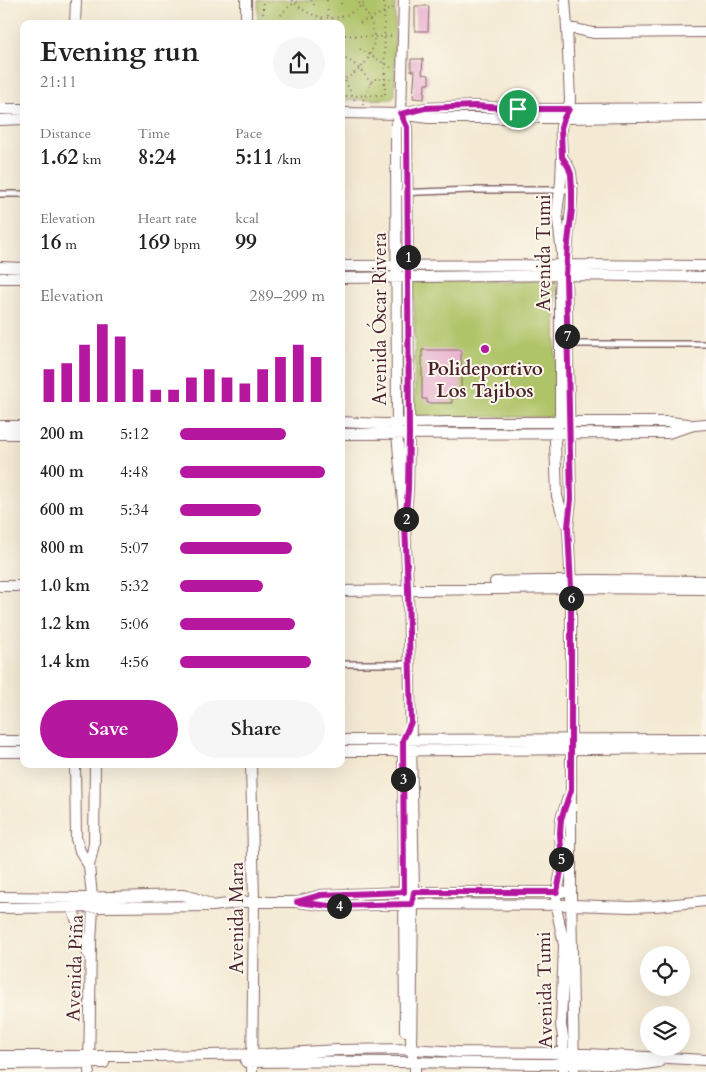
<!DOCTYPE html>
<html lang="en">
<head>
<meta charset="utf-8">
<style>
  :root { --surface:#fff; --page:#f6f6f6; --text:#222; --muted:#767676; --accent:#b5179e }
  body { margin:0; font-family:Cardo,serif; background:var(--page); color:var(--text); height:100vh; display:flex; flex-direction:column; font-size:19px; white-space:nowrap }
  * { box-sizing:border-box; margin:0 }
  p { font-size:16px; color:var(--muted) }
  .icon { flex:none; width:28px; height:28px; fill:none; stroke:currentColor; stroke-width:2; stroke-linecap:round; stroke-linejoin:round }
  .map { position:relative; flex:1; overflow:hidden }
  .panel { position:absolute; left:20px; top:20px; width:325px; height:748px; display:flex; flex-direction:column; background:var(--surface); border-radius:10px; box-shadow:0 5px 20px #0002 }
  .panel>* { flex:none }
  .buttons { position:absolute; left:640px; top:946px; display:grid; gap:10px }
  .buttons a { display:grid; place-items:center; width:50px; height:50px; border-radius:50%; background:var(--surface); box-shadow:0 5px 20px #0002; font-size:25px }
  .pin { position:absolute; display:grid; place-items:center; width:42px; height:42px; color:#fff; margin:-21px; border:2px solid #fff; border-radius:50%; box-shadow:0 1px 5px #0007 }
  .km { position:absolute; width:25px; height:25px; margin:-12px; border-radius:50%; background:#222; color:#fff; font-size:14px; line-height:25px; text-align:center }
  .round { display:grid; place-items:center; flex:none; width:52px; height:52px; border-radius:26px; background:var(--page) }
  .head { display:flex; align-items:center; justify-content:space-between; height:85px; padding:0 20px }
  h1 { font-size:28px; font-weight:700; line-height:38px }
  .metrics { display:grid; grid-template-columns:repeat(3,1fr); gap:8px; height:85px; padding:5px 20px }
  .metrics div { display:grid; align-content:center }
  .metrics b { font-size:21px; font-weight:700 }
  .metrics small { font-size:14px; font-weight:400 }
  .metrics p { font-size:14px }
  .chart { height:140px; padding:10px 20px }
  .chart p { display:flex; justify-content:space-between }
  .chart svg { width:100%; height:90px; margin-top:5px; stroke:var(--accent); stroke-width:6 }
  .primary-button { display:flex; gap:10px; margin-top:auto; padding:10px 20px }
  .primary-button a { flex:1; height:58px; border-radius:30px; background:var(--accent); color:#fff; font-size:20px; font-weight:700; line-height:58px; text-align:center }
  .primary-button a+a { background:var(--page); color:var(--text) }
  ul { padding:0 20px; list-style:none; font-size:16px }
  li { display:grid; grid-template-columns:80px 60px 1fr; align-items:center; height:38px }
  li i { height:12px; border-radius:6px; background:var(--accent) }
  .map>svg:first-child { display:block }
  .green { fill:#afc367; stroke:#7c7149 }
  .building { fill:#e7accd }
  .lines { fill:none; stroke-linecap:round; stroke-linejoin:round }
  .lane-casing { stroke:#866666; stroke-width:8 }
  .street-casing { stroke:#866666; stroke-width:12 }
  .path { stroke:#866666; stroke-width:2; stroke-dasharray:1 4; stroke-linecap:butt }
  .lane { stroke:#fff; stroke-width:5 }
  .street { stroke:#fff; stroke-width:10 }
  .route-casing { stroke:#fff; stroke-width:10 }
  .route { stroke:#b5179e; stroke-width:6 }
  .poi-dot { fill:#b5179e; stroke:#fbf7ec; stroke-width:2 }
  .labels { text-anchor:middle; stroke-width:4; stroke-linejoin:round; paint-order:stroke }
  .street-label { font-size:19px; fill:#4a1f2b; stroke:#fbf7ec }
  .poi-label { font-size:19px; font-weight:bold; fill:#4a1f2b; stroke:#fbf7ec }
</style>
</head>
<body>
<div class="map">
<svg width="706" height="1072" viewBox="0 0 706 1072">
  <rect width="100%" height="100%" fill="#fbf7ec"/>
  <filter id="ink" filterUnits="userSpaceOnUse"><feTurbulence type="fractalNoise" baseFrequency=".02" numOctaves="2"/><feDisplacementMap in="SourceGraphic" scale="10" xChannelSelector="R" yChannelSelector="G"/><feConvolveMatrix kernelMatrix="1 2 1 2 8 2 1 2 1" color-interpolation-filters="sRGB"/></filter>
  <filter id="wash" filterUnits="userSpaceOnUse"><feTurbulence type="fractalNoise" baseFrequency=".0096" numOctaves="4" result="noise"/><feDisplacementMap in="SourceGraphic" scale="20" xChannelSelector="R" yChannelSelector="G"/><feGaussianBlur stdDeviation="1.12" result="paint"/><feColorMatrix in="noise" values="0 0 0 0 0 0 0 0 0 0 0 0 0 0 0 0 0 1.4 0 .05"/><feComposite in="paint" operator="in"/></filter>
  <g filter="url(#wash)">
    <rect width="100%" height="100%" fill="#f4ead4"/>
    <path class="green" d="M258 0H395V95L391 99 341 100V24H258Z
      M414 281H555L556 417H415Z"/>
    <g id="blocks">
      <path class="building" d="M415 6H429L428 31H415Z
        M411 59H423L422 74 429 75V84H425L424 99 413 98 415 71H411Z
        M422 350H461V394H457V398H452V403H427V399H422Z"/>
    </g>
  </g>
  <g filter="url(#ink)">
    <use href="#blocks" fill-opacity="0" stroke="#866666" stroke-width="1"/>
    <g class="lines">
      <g class="lane-casing">
        <path id="lane" d="M396 193 471 190H572
          M0 194H24
          M568 344H706
          M341 664H409"/>
      </g>
      <g class="street-casing">
        <path id="street" d="M246 0V24
          M75 24 76 0
          M567 27 593 33 706 32
          M0 109H24
          M407 112 425 108 475 106 518 109H569L706 108
          M341 113 401 114 428 118H564L706 116
          M401 114 407 127 409 434 408 489 405 525 397 433 396 125 401 114 404 0
          M0 120 24 119
          M562 157C562 147 560 137 561 128 562 118 568 111 570 101L567 27 565 0
          M341 266 561 265 706 266
          M0 267 24 268
          M0 278H24
          M341 278 566 275 706 277
          M341 422 381 424 447 422H669L688 424
          M0 426H24
          M0 434H24
          M341 434 668 433 694 425 706 424
          M405 525 408 589 414 892 413 904 411 1049 415 1063V1072
          M568 527 562 513 557 496 555 441 560 415V295L562 253 557 213 561 182 562 157C565 162 570 167 571 174 574 191 571 211 569 228 568 244 566 259 566 275L571 499 568 527 571 588V893L574 1072
          M495 582 591 580 706 581
          M0 586H24
          M341 591 571 588 706 589
          M341 740 706 739
          M0 741H24
          M403 746 405 1031
          M341 751 706 748
          M0 752H24
          M75 764 76 839 80 851 89 866
          M251 764 254 902 252 1072
          M0 897 78 898 182 895 192 897 210 904
          M303 900 321 895 404 892H563
          M72 907 88 954
          M0 908 213 906 243 902H297L330 906 413 904 572 905 630 907 656 906 706 901
          M0 1056H156L267 1054 338 1050 411 1049 458 1052 567 1053 706 1060
          M246 1062C348 1060 449 1063 551 1064L563 1063 638 1065 659 1062
          M0 1064 104 1063
          M89 1072 91 943 93 907 89 866 94 844 95 764
          M563 1072V1037L561 1025 564 945 557 911 556 896 562 866 560 833 561 819 568 798"/>
      </g>
      <path class="path" d="M292 0C304 14 325 22 343 16 353 13 360 7 367 0
        M311 0 314 5
        M327 0 328 17
        M341 4 343 0
        M281 15 287 8 299 0
        M332 18 340 24
        M360 23 395 7
        M263 24V0
        M313 24 316 21 325 18
        M341 25C345 32 346 39 341 46
        M345 35 374 37 395 36
        M360 49 394 69
        M341 57C356 63 362 70 371 84
        M341 72 356 103
        M341 81C378 64 385 29 356 0
        M341 96 385 95 384 0
        M363 105V100L373 79H392"/>
      <use href="#lane" class="lane"/>
      <use href="#street" class="street"/>
    </g>
  </g>
  <g class="lines" filter="url(#ink)">
    <g class="route-casing">
      <path id="route" d="M475 106 518 109H569L564 118 561 128 562 157 568 166 571 174 572 190V209L568 242 566 275 571 499 568 527 571 588V790L561 819 560 833 562 866 557 892H414L412 904 330 906 297 902 321 895 404 892 403 740 411 722 408 589 405 525 408 489 409 434 407 127 401 114 425 108Z"/>
    </g>
    <use href="#route" class="route"/>
  </g>
  <circle class="poi-dot" cx="485" cy="349" r="5"/>
  <g class="labels">
    <g class="street-label">
      <text transform="translate(543 253) rotate(-90)" y="7">Avenida Tumi</text>
      <text transform="translate(379 319) rotate(-90)" y="7">Avenida Óscar Rivera</text>
      <text transform="translate(236 918) rotate(-90)" y="7">Avenida Mara</text>
      <text transform="translate(74 968) rotate(-88)" y="7">Avenida Piña</text>
      <text transform="translate(544 990) rotate(-91)" y="7">Avenida Tumi</text>
    </g>
    <g class="poi-label">
      <text x="485" y="375">Polideportivo<tspan x="485" dy="22">Los Tajibos</tspan></text>
    </g>
  </g>
</svg>
<div class="buttons">
<a><svg class="icon" aria-label="locate" viewBox="0 0 24 24"><circle cx="12" cy="12" r="6"/><path d="M12 2v4M12 18v4M2 12h4M18 12h4"/></svg></a>
<a><svg class="icon" aria-label="layers" viewBox="0 0 24 24"><path d="M12 4l9 5-9 5-9-5zM3 14l9 5 9-5"/></svg></a>
</div>
<div class="pin" style="left:518px;top:109px;background:#1e9e55"><svg class="icon" aria-label="arrive" viewBox="0 0 24 24"><path d="M6 21V4h12l-3 4 3 4H6"/></svg></div>
<b class="km" style="left:408px;top:257px">1</b>
<b class="km" style="left:406px;top:519px">2</b>
<b class="km" style="left:403px;top:779px">3</b>
<b class="km" style="left:339px;top:906px">4</b>
<b class="km" style="left:561px;top:859px">5</b>
<b class="km" style="left:571px;top:598px">6</b>
<b class="km" style="left:567px;top:336px">7</b>
<section class="panel">
<div class="head"><div><h1>Evening run</h1><p>21:11</p></div><a class="round"><svg class="icon" aria-label="share" viewBox="0 0 24 24"><path d="M12 15V3M7 8l5-5 5 5M5 13v7h14v-7"/></svg></a></div>
<div class="metrics">
<div><p>Distance</p><b>1.62<small> km</small></b></div>
<div><p>Time</p><b>8:24</b></div>
<div><p>Pace</p><b>5:11<small> /km</small></b></div>
</div>
<div class="metrics">
<div><p>Elevation</p><b>16<small> m</small></b></div>
<div><p>Heart rate</p><b>169<small> bpm</small></b></div>
<div><p>kcal</p><b>99</b></div>
</div>
<div class="chart"><p><span>Elevation</span>289–299 m</p>
<svg viewBox="0 0 160 44" preserveAspectRatio="none"><path d="M5 44V28M15 44V25M25 44V16M35 44V6M45 44V12M55 44V28M65 44V38M75 44V38M85 44V32M95 44V28M105 44V32M115 44V35M125 44V28M135 44V22M145 44V16M155 44V22"/></svg>
</div>
<ul>
<li><b>200 m</b>5:12<i style="width:73%"></i></li>
<li><b>400 m</b>4:48<i style="width:100%"></i></li>
<li><b>600 m</b>5:34<i style="width:56%"></i></li>
<li><b>800 m</b>5:07<i style="width:77%"></i></li>
<li><b>1.0 km</b>5:32<i style="width:57%"></i></li>
<li><b>1.2 km</b>5:06<i style="width:79%"></i></li>
<li><b>1.4 km</b>4:56<i style="width:90%"></i></li>
</ul>
<div class="primary-button"><a>Save</a><a>Share</a></div>
</section>
</div>
</body>
</html>
